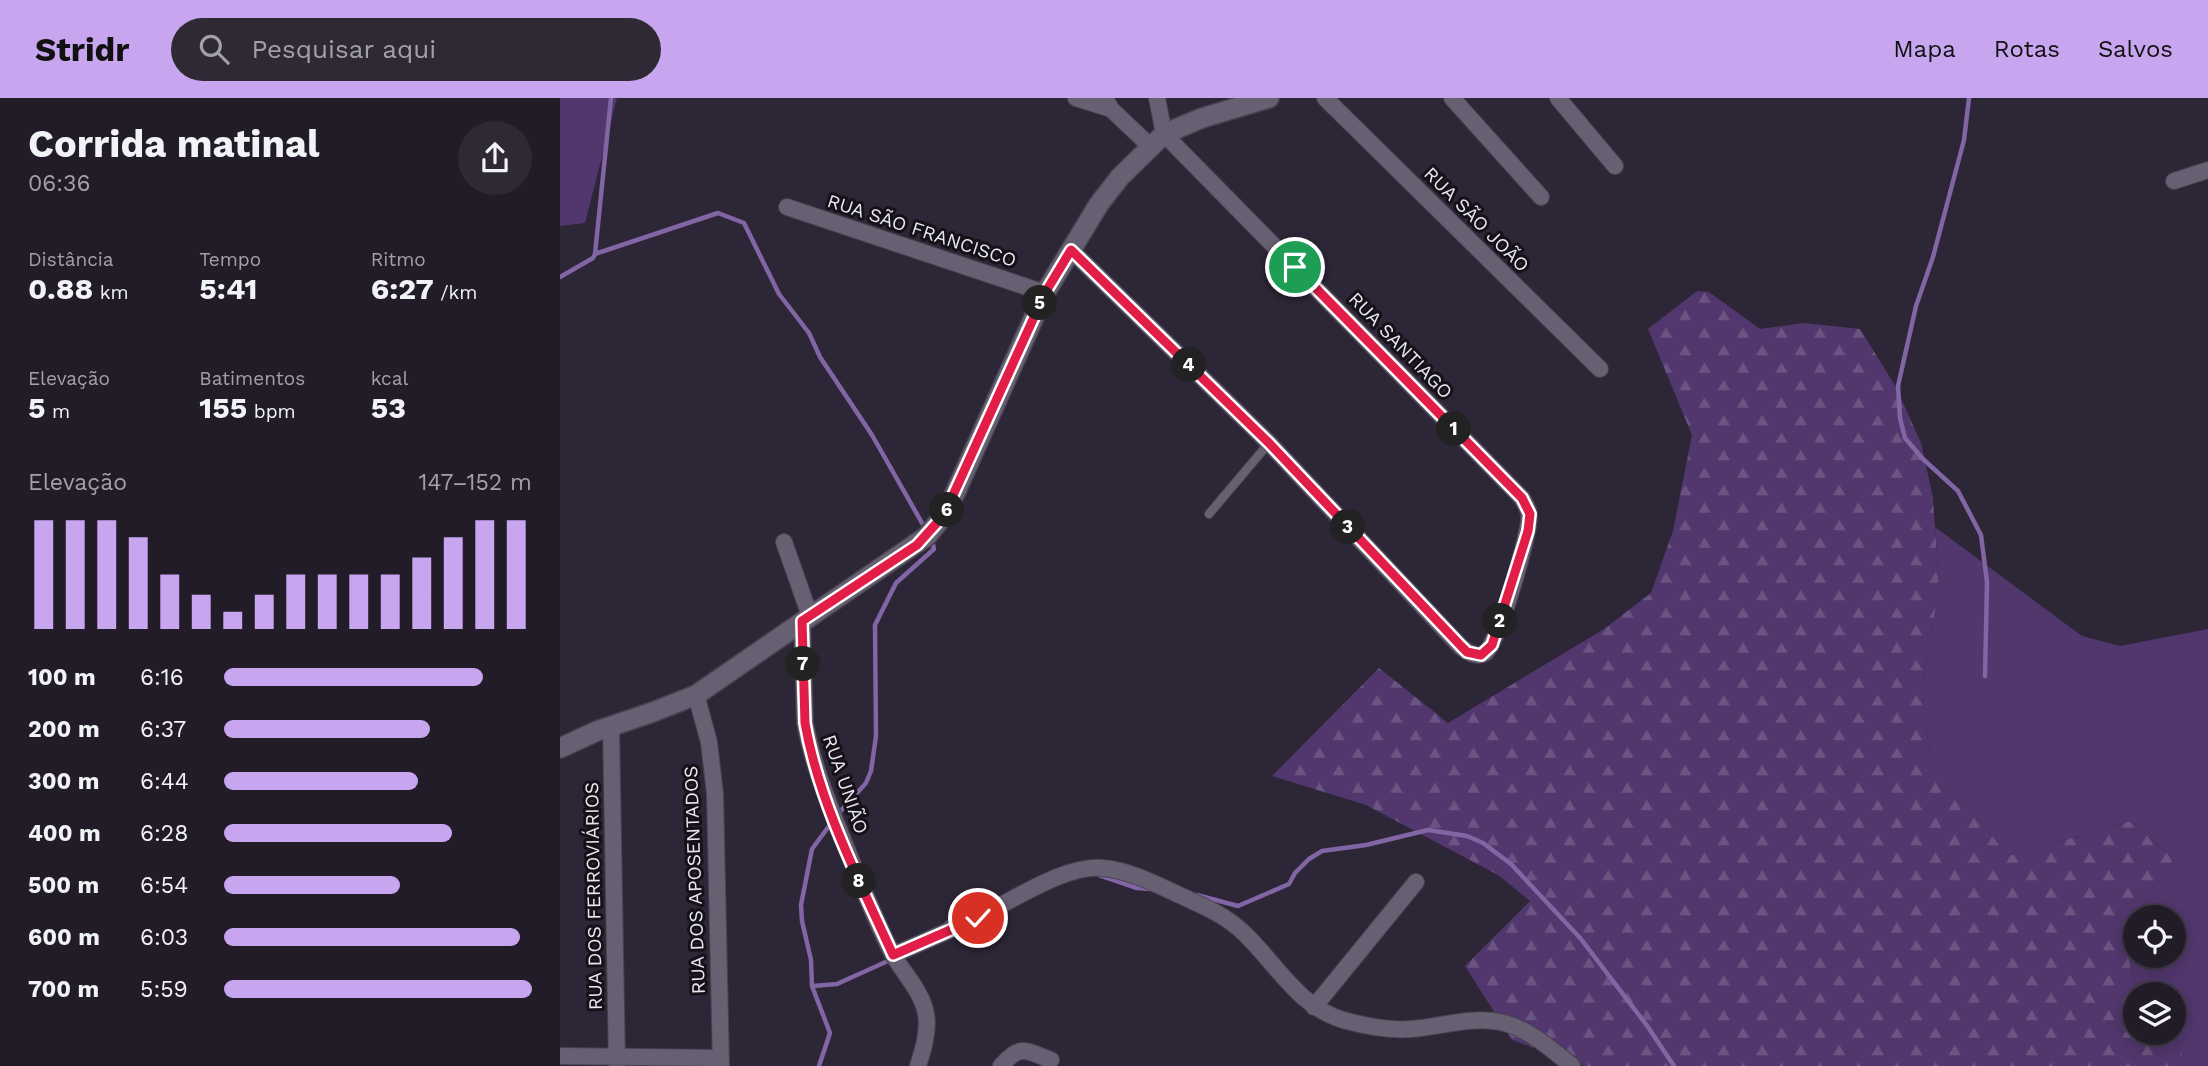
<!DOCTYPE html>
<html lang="pt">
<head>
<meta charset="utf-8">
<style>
  :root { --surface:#221c28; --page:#2e2934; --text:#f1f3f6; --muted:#a2a1a8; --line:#3f3a45; --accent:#c7a6ef }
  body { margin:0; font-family:"Work Sans",sans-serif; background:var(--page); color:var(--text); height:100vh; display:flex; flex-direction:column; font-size:26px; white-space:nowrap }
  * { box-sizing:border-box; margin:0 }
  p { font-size:23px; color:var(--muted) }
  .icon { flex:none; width:38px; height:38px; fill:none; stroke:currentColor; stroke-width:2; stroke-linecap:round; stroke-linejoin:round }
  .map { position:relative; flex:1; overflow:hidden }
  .side { display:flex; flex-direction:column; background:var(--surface); width:560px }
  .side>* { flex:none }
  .buttons { position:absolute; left:1563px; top:807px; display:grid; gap:14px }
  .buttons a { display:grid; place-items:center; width:63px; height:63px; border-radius:50%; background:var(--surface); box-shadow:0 4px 18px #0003,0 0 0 2px var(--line); font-size:35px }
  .pin { position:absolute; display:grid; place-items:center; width:60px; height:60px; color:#fff; margin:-30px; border:4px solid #fff; border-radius:50%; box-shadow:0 2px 7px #0007 }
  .km { position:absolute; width:35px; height:35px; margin:-18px; border-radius:50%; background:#222; color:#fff; font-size:19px; line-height:35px; text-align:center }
  .round { display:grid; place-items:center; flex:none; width:74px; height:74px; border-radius:37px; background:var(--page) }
  .summary { display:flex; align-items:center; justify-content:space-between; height:119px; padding:0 28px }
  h1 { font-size:38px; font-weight:700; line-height:52px }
  .figures { display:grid; grid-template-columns:repeat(3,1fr); gap:10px; height:119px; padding:7px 28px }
  .figures div { display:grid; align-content:center }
  .figures b { font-size:30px; font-weight:700 }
  .figures small { font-size:19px; font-weight:400 }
  .figures p { font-size:19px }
  .chart { height:196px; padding:14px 28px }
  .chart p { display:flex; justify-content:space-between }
  .chart svg { width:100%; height:126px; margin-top:7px; stroke:var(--accent); stroke-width:6 }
  ul { padding:0 28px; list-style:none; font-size:23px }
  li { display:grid; grid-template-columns:112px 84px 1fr; align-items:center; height:52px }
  li i { height:18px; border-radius:9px; background:var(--accent) }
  header { display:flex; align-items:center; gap:42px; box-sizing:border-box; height:98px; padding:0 35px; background:var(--accent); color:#111 }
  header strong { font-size:33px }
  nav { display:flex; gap:38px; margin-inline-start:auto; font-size:24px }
  .search { width:490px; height:63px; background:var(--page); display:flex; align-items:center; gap:18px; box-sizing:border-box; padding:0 24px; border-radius:38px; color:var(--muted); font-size:26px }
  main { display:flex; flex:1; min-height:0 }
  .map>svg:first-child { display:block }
  .grass { fill:#51376d; fill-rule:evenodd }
  .forest { fill:url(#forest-firs) }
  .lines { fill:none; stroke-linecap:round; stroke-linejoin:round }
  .stream { stroke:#8265a4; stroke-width:4.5 }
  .service-casing { stroke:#484350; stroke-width:10 }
  .minor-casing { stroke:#484350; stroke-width:18 }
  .tertiary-casing { stroke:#484350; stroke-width:22 }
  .service { stroke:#676072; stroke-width:8 }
  .minor { stroke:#676072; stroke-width:16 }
  .tertiary { stroke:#676072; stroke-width:19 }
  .route-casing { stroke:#fff; stroke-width:14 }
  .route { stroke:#e11d48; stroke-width:9 }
  .labels { text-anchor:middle; stroke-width:6; stroke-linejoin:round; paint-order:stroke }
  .street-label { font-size:19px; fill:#ebe7f2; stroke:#141118 }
</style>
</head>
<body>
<header>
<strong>Stridr</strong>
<div class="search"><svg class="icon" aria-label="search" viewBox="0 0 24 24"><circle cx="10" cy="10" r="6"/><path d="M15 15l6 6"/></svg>Pesquisar aqui</div>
<nav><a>Mapa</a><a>Rotas</a><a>Salvos</a></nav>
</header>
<main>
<section class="side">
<div class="summary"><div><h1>Corrida matinal</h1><p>06:36</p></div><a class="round"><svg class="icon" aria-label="share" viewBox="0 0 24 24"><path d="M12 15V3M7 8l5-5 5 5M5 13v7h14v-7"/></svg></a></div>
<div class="figures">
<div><p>Distância</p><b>0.88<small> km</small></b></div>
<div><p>Tempo</p><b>5:41</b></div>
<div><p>Ritmo</p><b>6:27<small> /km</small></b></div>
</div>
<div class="figures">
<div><p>Elevação</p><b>5<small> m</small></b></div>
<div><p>Batimentos</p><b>155<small> bpm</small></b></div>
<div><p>kcal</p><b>53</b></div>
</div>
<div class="chart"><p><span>Elevação</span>147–152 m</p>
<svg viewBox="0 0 160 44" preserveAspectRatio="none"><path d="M5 44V6M15 44V6M25 44V6M35 44V12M45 44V25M55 44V32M65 44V38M75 44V32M85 44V25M95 44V25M105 44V25M115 44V25M125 44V19M135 44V12M145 44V6M155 44V6"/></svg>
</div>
<ul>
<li><b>100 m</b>6:16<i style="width:84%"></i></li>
<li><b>200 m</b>6:37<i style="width:67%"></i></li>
<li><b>300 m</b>6:44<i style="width:63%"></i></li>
<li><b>400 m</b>6:28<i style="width:74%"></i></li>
<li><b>500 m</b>6:54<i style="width:57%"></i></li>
<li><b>600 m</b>6:03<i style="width:96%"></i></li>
<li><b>700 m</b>5:59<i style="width:100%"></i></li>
</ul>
</section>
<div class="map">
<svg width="1648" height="968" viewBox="0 0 1648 968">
  <defs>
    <pattern id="forest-firs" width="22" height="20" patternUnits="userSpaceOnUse" patternTransform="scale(1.75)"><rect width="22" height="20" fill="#51376d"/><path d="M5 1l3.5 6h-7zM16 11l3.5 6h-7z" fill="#6a5482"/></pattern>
  </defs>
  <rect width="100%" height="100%" fill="#2d2636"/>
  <path class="grass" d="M0 0H57L25 125 0 128Z
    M1375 429 1522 538 1560 548 1648 531V968H1626L1614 933V896H1586L1574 883 1563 836 1614 761 1571 723 1448 758 1370 659 1362 591 1379 489ZM1575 819H1614V858H1575Z"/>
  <path class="forest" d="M1137 193 1149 194 1200 231 1244 225 1300 231 1336 289 1361 345 1373 400 1379 489 1362 591 1370 659 1448 758 1571 723 1614 761 1563 836 1574 883 1586 896H1575V934H1614V933L1626 968H1025L952 942 905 868 970 803 938 777 806 707 712 678 819 570 888 625 1044 531 1091 495 1113 433 1132 337 1088 231Z"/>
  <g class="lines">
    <path class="stream" d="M1409 0 1404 42 1373 159 1356 208 1338 288 1340 320 1345 340 1363 361 1398 393 1421 437 1427 484 1425 578
      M35 156 51 0
      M0 179 33 160 35 156 158 115 184 125 219 196 249 235 260 259 312 337 366 432
      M277 717 306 685 311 673 316 638 315 527 336 485 374 451 372 442
      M539 777 577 790 591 791
      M637 797 678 808 729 786 735 775 749 761 762 753 806 747 868 732 907 738 923 745 951 766 1021 841 1088 929 1114 968
      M387 825 423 808
      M253 888 277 886 330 862
      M259 968 270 935 252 888 251 862 242 823 241 807 252 751 272 724"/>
    <g class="service-casing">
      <path id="service" d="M649 416 709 345"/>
    </g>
    <g class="minor-casing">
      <path id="minor" d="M516 0 551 11
        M545 0 551 11 590 48
        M765 0 1040 271
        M892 0 981 99
        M998 0 1055 68
        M1614 83 1648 72
        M227 109 485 195
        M511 152 709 345 901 549C907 554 917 560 925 555 938 546 969 438 969 420 970 413 965 406 962 400L604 36 597 0
        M224 444 250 518
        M242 523 245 625C252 664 267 701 281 737 297 777 313 817 332 855 343 875 362 893 366 916 369 933 363 952 358 968
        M136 597 149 644 155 696 161 968
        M51 628 57 968
        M333 857C362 844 392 832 420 818 454 802 504 767 542 770 568 772 594 785 617 796 641 807 666 817 685 836 717 867 738 908 783 922 805 928 828 933 851 931 880 929 911 918 940 924 968 930 991 951 1012 968
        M754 909 856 784
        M0 958 161 960
        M441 968C461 945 466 953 491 962"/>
    </g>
    <g class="tertiary-casing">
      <path id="tertiary" d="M0 650 37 633 93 614 136 597 367 438 384 417 391 404 485 195 539 106 560 79 604 36 642 20 709 0"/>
    </g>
    <use href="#service" class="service"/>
    <use href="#minor" class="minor"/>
    <use href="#tertiary" class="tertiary"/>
  </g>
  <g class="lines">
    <g class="route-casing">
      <path id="route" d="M418 820 333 857C300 784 259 705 245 625L242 523 357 447 384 417 485 195 511 152 709 345 901 548 907 554 921 557 932 547 968 433 970 416 962 400 735 169"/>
    </g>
    <use href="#route" class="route"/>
  </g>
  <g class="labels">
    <g class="street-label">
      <text transform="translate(917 121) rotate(45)" y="7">RUA SÃO JOÃO</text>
      <text transform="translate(362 132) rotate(18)" y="7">RUA SÃO FRANCISCO</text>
      <text transform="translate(841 247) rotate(46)" y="7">RUA SANTIAGO</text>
      <text transform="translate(286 686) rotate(71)" y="7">RUA UNIÃO</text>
      <text transform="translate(134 782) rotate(-92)" y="7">RUA DOS APOSENTADOS</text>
      <text transform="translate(33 798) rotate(-91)" y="7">RUA DOS FERROVIÁRIOS</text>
    </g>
  </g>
</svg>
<div class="buttons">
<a><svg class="icon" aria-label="locate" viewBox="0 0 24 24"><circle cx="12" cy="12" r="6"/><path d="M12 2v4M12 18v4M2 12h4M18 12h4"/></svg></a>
<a><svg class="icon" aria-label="layers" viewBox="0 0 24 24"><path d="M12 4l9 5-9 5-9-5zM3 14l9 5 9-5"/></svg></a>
</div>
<div class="pin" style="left:735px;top:169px;background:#1e9e55"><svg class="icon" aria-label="arrive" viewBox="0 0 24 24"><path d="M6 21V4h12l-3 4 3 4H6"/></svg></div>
<div class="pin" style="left:418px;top:820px;background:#d93025"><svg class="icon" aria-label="check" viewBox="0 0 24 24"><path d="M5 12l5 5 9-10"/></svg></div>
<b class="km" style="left:894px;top:331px">1</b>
<b class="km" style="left:940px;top:523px">2</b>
<b class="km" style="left:788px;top:429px">3</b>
<b class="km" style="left:629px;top:267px">4</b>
<b class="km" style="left:480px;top:205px">5</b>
<b class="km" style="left:387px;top:412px">6</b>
<b class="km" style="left:243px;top:566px">7</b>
<b class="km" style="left:299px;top:783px">8</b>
</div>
</main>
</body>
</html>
